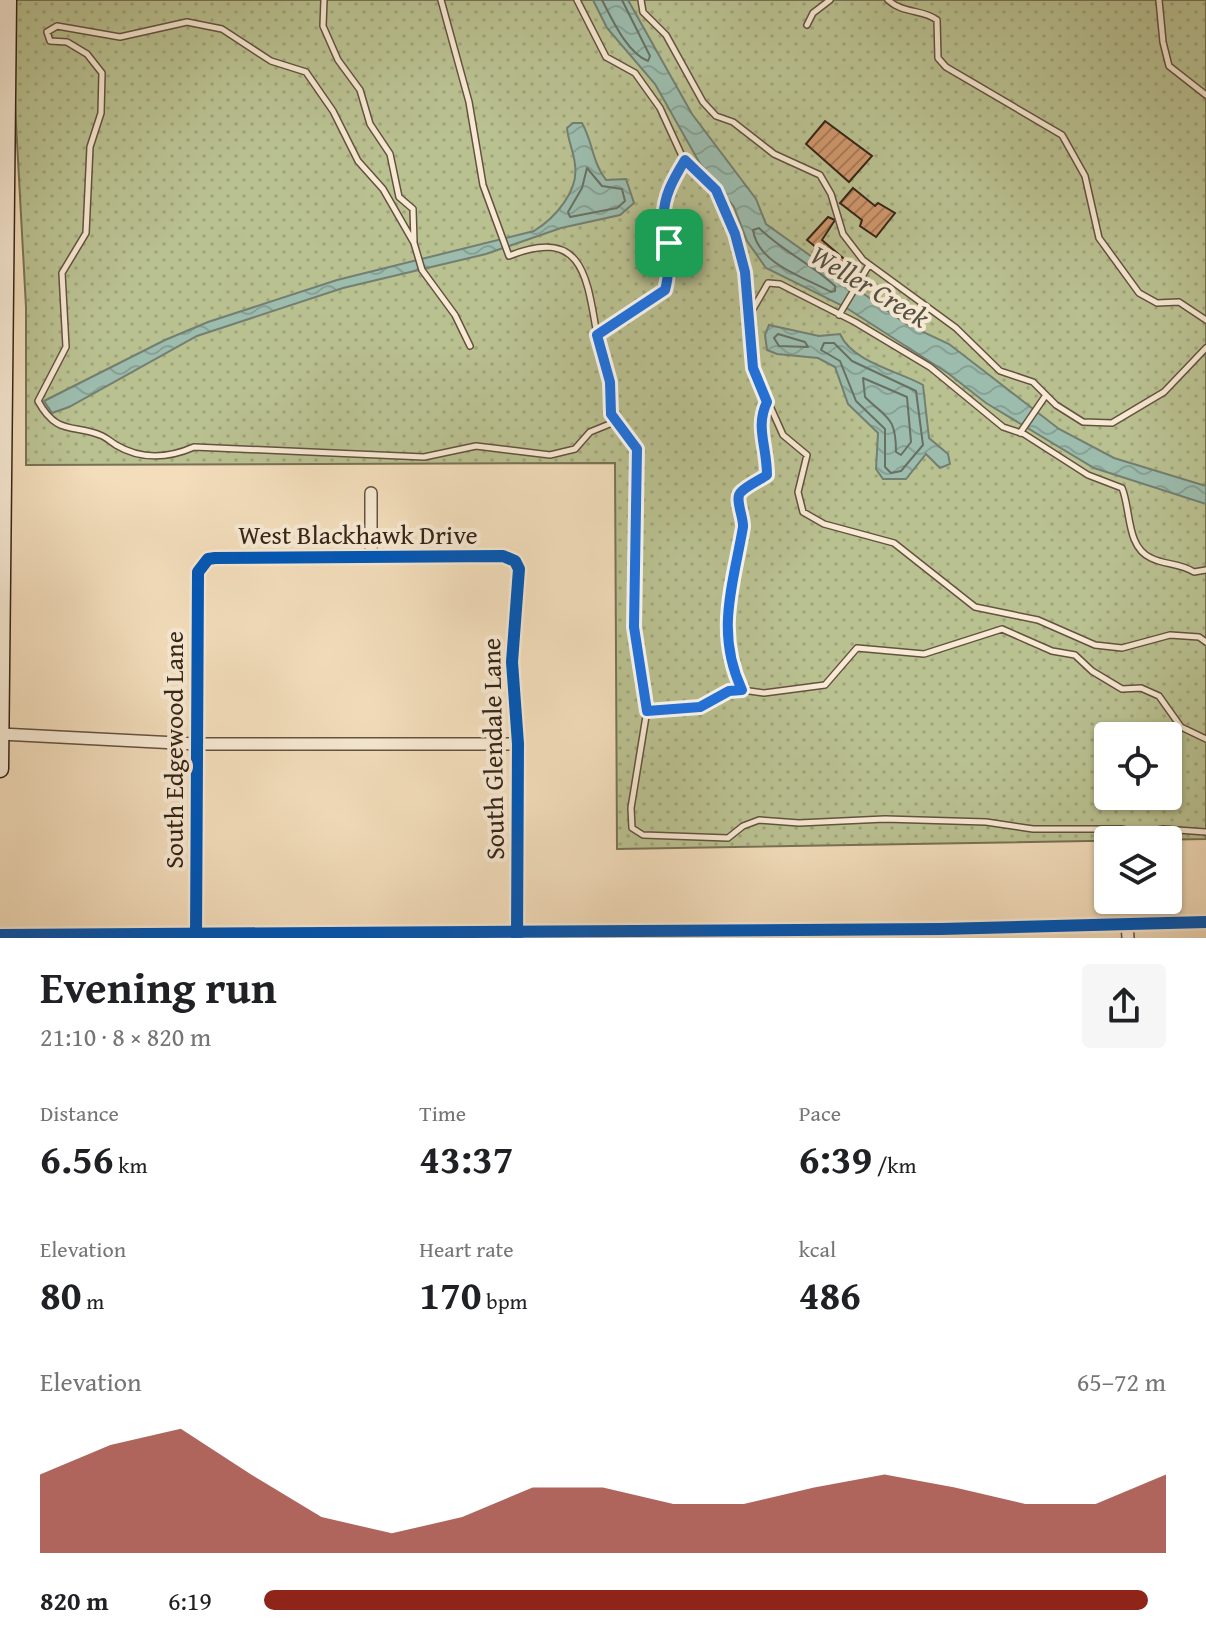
<!DOCTYPE html>
<html lang="en">
<head>
<meta charset="utf-8">
<style>
  :root { --surface:#fff; --page:#f6f6f6; --text:#202124; --muted:#757577; --accent:#8f2418 }
  body { margin:0; font-family:"Gentium Book Plus",serif; background:var(--page); color:var(--text); height:100vh; display:flex; flex-direction:column; font-size:30px; white-space:nowrap }
  * { box-sizing:border-box; margin:0 }
  p { font-size:26px; color:var(--muted) }
  .icon { flex:none; width:44px; height:44px; fill:none; stroke:currentColor; stroke-width:2; stroke-linecap:round; stroke-linejoin:round }
  .map { position:relative; height:938px; overflow:hidden }
  .sheet { display:flex; flex-direction:column; background:var(--surface); flex:1 }
  .sheet>* { flex:none }
  .buttons { position:absolute; left:1094px; top:722px; display:grid; gap:16px }
  .buttons a { display:grid; place-items:center; width:88px; height:88px; border-radius:8px; background:var(--surface); box-shadow:0 2px 6px #0004; font-size:40px }
  .pin { position:absolute; display:grid; place-items:center; width:68px; height:68px; color:#fff; margin:-34px; border-radius:16px; box-shadow:0 4px 12px #0006 }
  .round { display:grid; place-items:center; flex:none; width:84px; height:84px; border-radius:8px; background:var(--page) }
  .headline { display:flex; align-items:center; justify-content:space-between; height:136px; padding:0 40px }
  h1 { font-size:44px; font-weight:700; line-height:60px }
  .stats { display:grid; grid-template-columns:repeat(3,1fr); gap:12px; height:136px; padding:8px 40px }
  .stats div { display:grid; align-content:center }
  .stats b { font-size:40px; font-weight:700 }
  .stats small { font-size:22px; font-weight:400 }
  .stats p { font-size:22px }
  .chart { height:224px; padding:16px 40px }
  .chart p { display:flex; justify-content:space-between }
  .chart svg { width:100%; height:144px; margin-top:8px; fill:var(--accent); opacity:.7 }
  ul { padding:0 40px; list-style:none; font-size:26px }
  li { display:grid; grid-template-columns:128px 96px 1fr; align-items:center; height:60px }
  li i { height:20px; border-radius:10px; background:var(--accent) }
  .map>svg:first-child { display:block }
  .grass { fill:url(#grass-dots); stroke:#787254; stroke-width:2; fill-rule:evenodd }
  .water { fill:url(#water-waves); stroke:#737f71; stroke-width:2 }
  .lines { fill:none; stroke-linecap:round; stroke-linejoin:round }
  .shore { stroke:#687062; stroke-width:2 }
  .building { fill:url(#building-hatch); stroke:#352417; stroke-width:2 }
  .service-casing { stroke:#645240; stroke-width:8 }
  .minor-casing { stroke:#645240; stroke-width:14 }
  .secondary-casing { stroke:#352417; stroke-width:19 }
  .service { stroke:#f7e9d3; stroke-width:5 }
  .minor { stroke:#f7e9d3; stroke-width:11 }
  .secondary { stroke:#f7e9d3; stroke-width:16 }
  .cycleway-casing { stroke:#f7e9d3; stroke-width:17 }
  .cycleway { stroke:#0057b8; stroke-width:12 }
  .route-casing { stroke:#fff; stroke-width:16 }
  .route { stroke:#1a73e8; stroke-width:10 }
  .labels { text-anchor:middle; stroke-width:8; stroke-linejoin:round; paint-order:stroke }
  .street-label { font-size:26px; fill:#352417; stroke:#f7e9d3 }
  .water-label { font-size:28px; font-style:italic; fill:#545244; stroke:#f7e9d3 }
</style>
</head>
<body>
<div class="map">
<svg width="1206" height="938" viewBox="0 0 1206 938">
  <defs>
    <pattern id="grass-dots" width="8" height="8" patternUnits="userSpaceOnUse" patternTransform="scale(2)"><rect width="8" height="8" fill="#bac191"/><path d="M2 2h.1M6 6h.1" fill="none" stroke="#a0a67c" stroke-width="1.8" stroke-linecap="round"/></pattern>
    <pattern id="water-waves" width="16" height="10" patternUnits="userSpaceOnUse" patternTransform="scale(2)"><rect width="16" height="10" fill="#9cbcad"/><path d="M0 5q4-4 8 0t8 0" fill="none" stroke="#87a194"/></pattern>
    <pattern id="building-hatch" width="6" height="6" patternUnits="userSpaceOnUse" patternTransform="scale(2)"><rect width="6" height="6" fill="#cf966b"/><path d="M-1 1l2-2M0 6l6-6M5 7l2-2" fill="none" stroke="#a97a57"/></pattern>
  </defs>
  <rect width="100%" height="100%" fill="#f3ddbb"/>
  <filter id="stains"><feTurbulence type="fractalNoise" baseFrequency=".0025" numOctaves="4"/><feColorMatrix values="0 0 0 0 .2 0 0 0 0 .09 0 0 0 0 .02 0 0 0 .5 -.17"/></filter>
  <radialGradient id="worn" r=".72"><stop offset=".6" stop-color="#630" stop-opacity="0"/><stop offset="1" stop-color="#630" stop-opacity=".3"/></radialGradient>
  <path class="grass" d="M15 0H1206V839L617 849 615 463 26 465V307L11 31ZM1108 736H1168V796H1108Z"/>
  <path class="water" d="M593 0H628L692 114 756 199 766 224 906 324 949 344 1059 429 1114 458 1206 486V504L1094 468 986 403 949 374 845 307 766 268 747 241 734 207 699 162 655 84 607 28Z
    M573 123H582C593 142 592 162 606 180L626 179 634 203 620 215 561 228 486 254 343 288 197 336 69 407 52 413 44 401 165 340 208 322 337 280 534 231C555 218 579 191 575 165 574 152 568 141 567 128Z
    M769 325 819 336 840 334C852 362 898 371 923 385L929 438 948 454 950 464 940 468 926 454 906 479H883L876 469 878 433 848 404 835 367 818 358 777 354 767 350 765 335Z"/>
  <g class="lines">
    <path class="shore" d="M602 0C612 19 627 53 648 61L650 56 622 0
      M587 168 602 186 622 189 625 201 617 208 570 217 568 212 582 188Z
      M759 228C782 251 812 264 835 286V291L831 292C804 277 758 264 753 230Z
      M778 334 805 342 808 347 779 346 774 338Z
      M824 343H834L852 361 916 391 923 445 901 471 891 473 885 467V429L856 401 840 361 821 350Z
      M863 378 907 397 911 442 901 455 896 452C896 416 887 419 865 397Z"/>
  </g>
  <path class="building" d="M825 121 872 156 849 182 806 144Z
    M853 188 875 206 878 203 895 213 876 237 860 226 862 220 840 203Z
    M828 217 835 220 822 240 850 264 845 271 807 240Z"/>
  <g class="lines">
    <g class="service-casing">
      <path id="service" d="M324 0 323 26 338 60 360 90 370 124 390 154 399 197 413 209 414 242
        M441 0 469 102 483 185 509 256C583 226 587 277 597 335
        M577 0 606 57 635 73 660 108 682 156 716 190 745 272 753 368 783 435 807 455 798 492 803 512 824 524 894 543 975 607 1038 620 1095 645 1122 648 1170 635 1199 637 1206 642
        M641 0 643 12 666 35 703 102 716 116 733 122 774 154 820 175 831 194 843 234 863 260 956 328 1000 371 1033 382 1056 405 1083 422 1112 423 1164 392 1206 348
        M888 0C903 14 923 9 937 20L938 58 946 67 1062 135 1085 176 1099 238 1139 293 1157 303 1179 302 1206 320
        M1159 0 1163 42 1169 66 1206 95
        M807 25 813 13 830 0
        M685 160C674 178 662 198 664 220 665 244 672 267 665 290L597 335 610 382 611 414 637 449 634 627 648 704 631 808 632 828 643 835 728 838 743 826 759 820 799 823 885 819 986 822 1033 829H1121L1142 833 1163 829 1206 832
        M839 315 869 265
        M749 316 768 283 780 284 855 322 930 367 1003 427 1024 434 1088 475 1122 488C1131 509 1126 547 1151 558 1165 565 1180 563 1194 572L1206 570
        M470 346 455 315 422 270 414 243 383 189 358 161 333 111 306 72 271 61 222 29 187 22 120 37 57 26 47 32 50 41 67 42 87 54 102 73 101 113 90 147 86 233 62 273 66 347 38 401C57 436 74 424 100 435 106 437 111 442 116 445 141 460 169 458 194 447L424 457 476 446 550 455 575 449 590 432 617 421
        M766 403C756 426 767 449 767 475 761 480 740 489 739 497 737 506 744 517 743 527 733 587 716 631 742 690L764 693 825 685 857 648 924 654 1002 629 1052 651 1075 655 1092 671 1122 689 1141 688 1159 696 1181 727 1206 739
        M1020 433 1046 395
        M647 711 700 707 729 691 742 690"/>
    </g>
    <g class="minor-casing">
      <path id="minor" d="M371 493V556
        M1 734 196 744H518
        M1127 923 1128 938
        M0 935 941 929 1206 922
        M196 937 198 572 208 559 215 558 503 556 515 561 519 569 512 662 518 744 517 938"/>
    </g>
    <g class="secondary-casing">
      <path id="secondary" d="M0 769 8 0"/>
    </g>
    <use href="#service" class="service"/>
    <use href="#minor" class="minor"/>
    <use href="#secondary" class="secondary"/>
    <g class="cycleway-casing">
      <path id="cycleway" d="M0 935 941 929 1206 922
        M196 938 198 572 208 559 215 558 503 556 515 561 519 569 512 662 518 744 517 938"/>
    </g>
    <use href="#cycleway" class="cycleway"/>
  </g>
  <g class="lines">
    <g class="route-casing">
      <path id="route" d="M685 160 716 190 735 234 745 272 753 368 767 402C755 427 767 446 767 475 760 480 748 485 741 492 734 498 744 518 743 527 733 586 715 632 742 690L729 691 700 707 647 711 634 627 637 449 611 414 610 382 597 335 665 290C672 266 665 244 664 220 662 198 674 178 685 160Z"/>
    </g>
    <use href="#route" class="route"/>
  </g>
  <g class="labels">
    <g class="street-label">
      <text x="358" y="544">West Blackhawk Drive</text>
      <text transform="translate(493 749) rotate(-91)" y="9">South Glendale Lane</text>
      <text transform="translate(174 750) rotate(-90)" y="9">South Edgewood Lane</text>
    </g>
    <g class="water-label">
      <text transform="translate(870 286) rotate(31)" y="10">Weller Creek</text>
    </g>
  </g>
  <rect width="100%" height="100%" filter="url(#stains)"/>
  <rect width="100%" height="100%" fill="url(#worn)"/>
</svg>
<div class="buttons">
<a><svg class="icon" aria-label="locate" viewBox="0 0 24 24"><circle cx="12" cy="12" r="6"/><path d="M12 2v4M12 18v4M2 12h4M18 12h4"/></svg></a>
<a><svg class="icon" aria-label="layers" viewBox="0 0 24 24"><path d="M12 4l9 5-9 5-9-5zM3 14l9 5 9-5"/></svg></a>
</div>
<div class="pin" style="left:669px;top:243px;background:#1e9e55"><svg class="icon" aria-label="arrive" viewBox="0 0 24 24"><path d="M6 21V4h12l-3 4 3 4H6"/></svg></div>
</div>
<section class="sheet">
<div class="headline"><div><h1>Evening run</h1><p>21:10 · 8 × 820 m</p></div><a class="round"><svg class="icon" aria-label="share" viewBox="0 0 24 24"><path d="M12 15V3M7 8l5-5 5 5M5 13v7h14v-7"/></svg></a></div>
<div class="stats">
<div><p>Distance</p><b>6.56<small> km</small></b></div>
<div><p>Time</p><b>43:37</b></div>
<div><p>Pace</p><b>6:39<small> /km</small></b></div>
</div>
<div class="stats">
<div><p>Elevation</p><b>80<small> m</small></b></div>
<div><p>Heart rate</p><b>170<small> bpm</small></b></div>
<div><p>kcal</p><b>486</b></div>
</div>
<div class="chart"><p><span>Elevation</span>65–72 m</p>
<svg viewBox="0 0 160 44" preserveAspectRatio="none"><path d="M0 44V20L10 11L20 6L30 20L40 33L50 38L60 33L70 24L80 24L90 29L100 29L110 24L120 20L130 24L140 29L150 29L160 20V44z"/></svg>
</div>
<ul>
<li><b>820 m</b>6:19<i style="width:98%"></i></li>
</ul>
</section>
</body>
</html>
